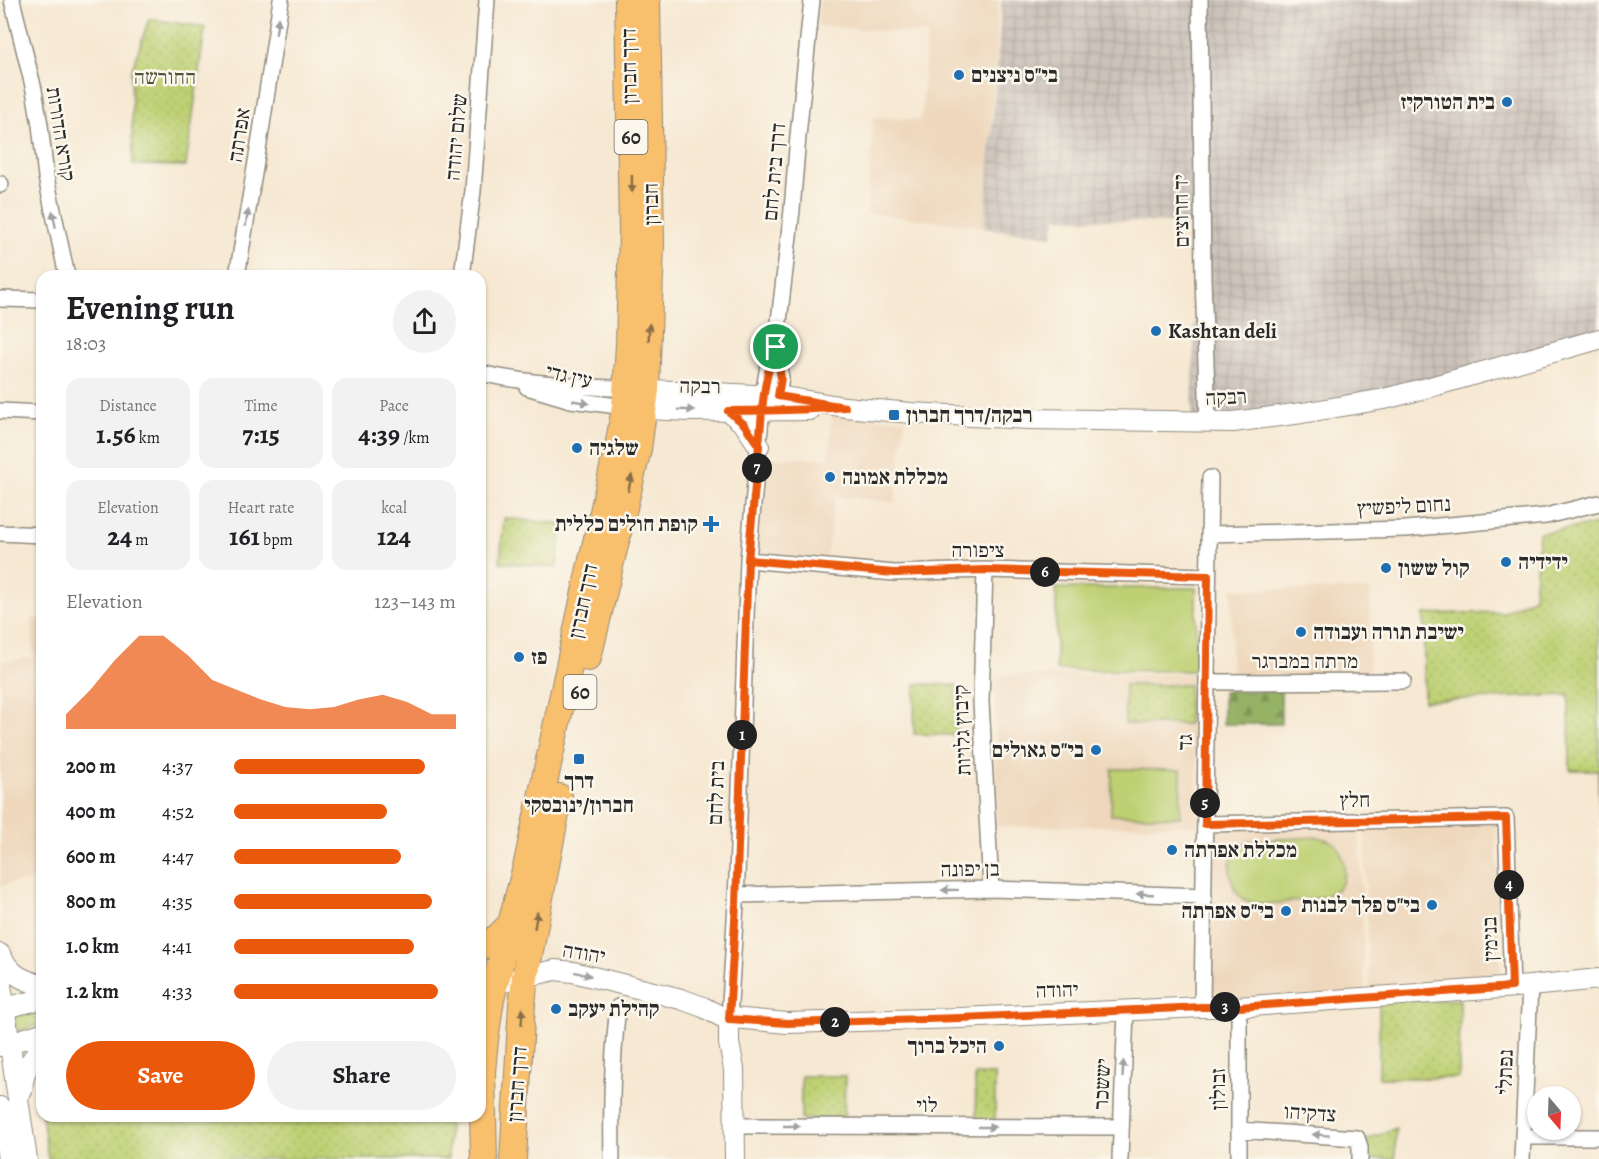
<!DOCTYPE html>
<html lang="en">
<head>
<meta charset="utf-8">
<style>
  :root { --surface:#fff; --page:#f2f2f2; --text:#202124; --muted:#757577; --accent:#ea580c }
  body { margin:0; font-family:Alegreya,"Frank Ruhl Libre",serif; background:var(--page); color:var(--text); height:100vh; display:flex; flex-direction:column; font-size:22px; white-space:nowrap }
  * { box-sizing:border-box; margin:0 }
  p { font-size:20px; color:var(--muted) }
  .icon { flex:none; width:33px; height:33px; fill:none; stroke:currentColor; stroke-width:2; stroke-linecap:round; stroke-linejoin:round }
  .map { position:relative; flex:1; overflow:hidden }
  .details { position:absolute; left:36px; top:270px; width:450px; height:852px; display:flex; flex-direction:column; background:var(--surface); border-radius:18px; box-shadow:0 2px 4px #0004 }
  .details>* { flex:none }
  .needle { width:39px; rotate:161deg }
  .buttons { position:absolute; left:1527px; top:1086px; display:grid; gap:12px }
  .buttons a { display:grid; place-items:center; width:54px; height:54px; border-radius:50%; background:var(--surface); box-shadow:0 2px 4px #0004; font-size:30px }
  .pin { position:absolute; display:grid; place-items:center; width:51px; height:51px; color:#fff; margin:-26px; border:3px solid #fff; border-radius:50%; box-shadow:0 2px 6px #0007 }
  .km { position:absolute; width:30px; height:30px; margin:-15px; border-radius:50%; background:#222; color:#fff; font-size:16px; line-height:30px; text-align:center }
  .round { display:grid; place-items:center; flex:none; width:63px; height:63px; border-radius:32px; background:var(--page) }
  .overview { display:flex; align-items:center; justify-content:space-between; height:102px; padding:0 30px }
  h1 { font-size:33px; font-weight:700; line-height:45px }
  .figures { display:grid; grid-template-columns:repeat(3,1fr); gap:9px; height:102px; padding:6px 30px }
  .figures div { display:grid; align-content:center; border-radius:15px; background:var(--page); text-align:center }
  .figures b { font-size:26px; font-weight:700 }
  .figures small { font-size:16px; font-weight:400 }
  .figures p { font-size:16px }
  .chart { height:168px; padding:12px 30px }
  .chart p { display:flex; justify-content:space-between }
  .chart svg { width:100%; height:108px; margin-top:6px; fill:var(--accent); opacity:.7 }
  .button { display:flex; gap:12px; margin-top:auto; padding:12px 30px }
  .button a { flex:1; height:69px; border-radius:36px; background:var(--accent); color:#fff; font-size:24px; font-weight:700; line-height:69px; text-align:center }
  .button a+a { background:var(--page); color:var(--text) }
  ul { padding:0 30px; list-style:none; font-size:20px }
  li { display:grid; grid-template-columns:96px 72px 1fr; align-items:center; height:45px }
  li i { height:15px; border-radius:8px; background:var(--accent) }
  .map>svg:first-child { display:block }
  .built { fill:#eed7bb }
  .industrial { fill:url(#industrial-grid) }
  .green { fill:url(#green-dots); stroke:#747e4f; stroke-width:1.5 }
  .forest { fill:url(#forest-firs); stroke:#606e48; stroke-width:1.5 }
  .pitch { fill:#bed073; stroke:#747e4f; stroke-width:1.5 }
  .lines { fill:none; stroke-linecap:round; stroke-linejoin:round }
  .minor-casing { stroke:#908a7e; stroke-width:18 }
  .tertiary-casing { stroke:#908a7e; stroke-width:22 }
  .trunk-casing { stroke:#908a7e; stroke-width:28 }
  .minor { stroke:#fff; stroke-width:15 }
  .tertiary { stroke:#fff; stroke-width:20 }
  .trunk { stroke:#f8bf6c; stroke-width:26 }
  .oneway { fill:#a0a0a0 }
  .oneway2 { fill:#876e48 }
  .route-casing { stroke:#fff; stroke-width:12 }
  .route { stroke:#ea580c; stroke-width:8 }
  .poi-dot { fill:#1f6fb2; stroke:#fbf7ec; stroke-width:2 }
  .labels { text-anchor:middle; stroke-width:5; stroke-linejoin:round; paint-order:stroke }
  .shield { fill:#fbf7ec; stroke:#696865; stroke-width:1.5 }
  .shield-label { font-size:20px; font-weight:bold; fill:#2b2b2b }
  .street-label { font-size:21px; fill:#2b2b2b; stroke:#fbf7ec }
  .poi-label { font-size:21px; font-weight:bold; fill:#2b2b2b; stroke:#fbf7ec; text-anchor:start }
  .park-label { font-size:21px; fill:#50543d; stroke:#fbf7ec }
</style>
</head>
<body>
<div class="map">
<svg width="1599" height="1159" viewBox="0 0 1599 1159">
  <defs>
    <pattern id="industrial-grid" width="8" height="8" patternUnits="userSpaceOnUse" patternTransform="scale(1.5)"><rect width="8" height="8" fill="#ccc2b9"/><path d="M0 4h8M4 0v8" fill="none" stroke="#afa79f"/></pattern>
    <pattern id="green-dots" width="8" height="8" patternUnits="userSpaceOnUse" patternTransform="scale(1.5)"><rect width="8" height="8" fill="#bed073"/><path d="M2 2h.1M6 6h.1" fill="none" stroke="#a3b364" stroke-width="1.8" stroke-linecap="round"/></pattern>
    <pattern id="forest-firs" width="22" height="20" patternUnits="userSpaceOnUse" patternTransform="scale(1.5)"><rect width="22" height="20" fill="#96b265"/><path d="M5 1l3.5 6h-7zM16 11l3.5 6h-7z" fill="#7b9153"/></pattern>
  </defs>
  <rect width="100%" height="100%" fill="#fbf7ec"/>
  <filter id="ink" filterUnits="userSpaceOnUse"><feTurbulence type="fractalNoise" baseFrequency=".0167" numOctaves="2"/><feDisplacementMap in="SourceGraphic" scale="12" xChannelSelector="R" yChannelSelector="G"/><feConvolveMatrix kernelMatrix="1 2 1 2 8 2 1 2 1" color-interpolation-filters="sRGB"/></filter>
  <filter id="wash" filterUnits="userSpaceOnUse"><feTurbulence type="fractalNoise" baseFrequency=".008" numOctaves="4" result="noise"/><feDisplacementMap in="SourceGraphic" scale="24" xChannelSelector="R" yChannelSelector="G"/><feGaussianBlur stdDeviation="1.35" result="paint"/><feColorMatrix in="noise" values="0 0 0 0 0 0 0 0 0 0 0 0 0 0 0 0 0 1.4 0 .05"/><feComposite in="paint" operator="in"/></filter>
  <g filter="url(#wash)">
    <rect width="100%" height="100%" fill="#f6e8d2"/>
    <path class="built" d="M819 0H999L984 227 867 213 873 117 921 120 927 34 818 26Z
      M832 415 905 419 895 502 835 496 826 561 754 556 763 458H829Z
      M1232 589 1370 590 1369 675 1231 674Z
      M32 618 42 619V878L0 886V662L33 657Z
      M1196 674 1197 825 996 827 995 675Z
      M1496 821 1501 985 1369 990 1364 825Z
      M1360 824 1365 994 1207 1000 1211 828Z"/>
    <path class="industrial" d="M1002 0H1599V338L1390 393 1192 420 1198 224 1056 218 1053 236 984 228Z"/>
    <path class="green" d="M149 19 205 27 186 166 133 165 131 72Z
      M504 518 562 524 557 568 500 562Z
      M1599 524V814L1598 770H1570L1569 695 1424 701V614L1504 612 1534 597 1539 533Z
      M915 684 957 685 956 735 914 734Z
      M1125 685H1189L1188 724H1125Z
      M1379 999 1460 1000 1459 1078H1379Z
      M42 1007V1024L16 1032 13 1016Z
      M975 1075H995V1121L976 1120Z
      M801 1076H845L844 1119H801Z
      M42 1116H449L448 1159H48Z
      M1396 1128 1395 1159H1365L1366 1140Z"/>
    <path class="forest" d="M1223 691H1281V724H1223Z"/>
    <path class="pitch" d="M1056 588H1196V671L1056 670Z
      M1112 769 1181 770 1180 817 1111 815Z
      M1318 837C1334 841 1339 843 1343 860 1353 898 1315 899 1289 902 1275 903 1260 906 1248 901 1239 898 1234 889 1232 880 1226 862 1233 852 1248 841Z"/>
  </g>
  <g filter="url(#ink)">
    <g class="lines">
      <g class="minor-casing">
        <path id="minor" d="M12 0 34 90 40 125 46 177 67 276
          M1200 0 1203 277 1208 422
          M0 185 1 184
          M237 276 260 138 281 0
          M462 276 473 191 487 0
          M0 299 42 300
          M480 373C528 384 578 386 627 389
          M527 387 571 400 625 407
          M771 404 778 396 781 378 776 347
          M0 411 42 413
          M0 533 42 535
          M1209 534 1406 529 1546 516 1599 503
          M748 560 894 573 985 570 1208 576
          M985 570 981 702 991 889
          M1207 682 1403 681
          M1205 824 1506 818 1512 987
          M736 895 991 889 1204 896
          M1202 1007 1210 478
          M729 1019 736 904 748 560 763 395 768 366 776 347 792 210 798 136 812 0
          M734 1126 1121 1127
          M1239 1130 1357 1138 1360 1147V1159
          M1523 1137H1599
          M612 1159C611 1108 612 1057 618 1007
          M1120 1159 1126 1012
          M1239 1159V1020
          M1522 1159 1530 986"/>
      </g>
      <g class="tertiary-casing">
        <path id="tertiary" d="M632 389 778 396 845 407 911 413 1029 419 1233 422 1302 413 1384 399 1423 389 1599 339
          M629 408 689 411 810 410
          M728 411 744 424 759 446
          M0 954C10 974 21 980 42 985
          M0 978 27 1159
          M480 982 494 984 555 970 573 972 681 999 703 1007 722 1017 787 1023 961 1018 1202 1007H1236L1530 986 1599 979
          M0 1009 42 999
          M729 1019V1043L734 1069 735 1159
          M0 1046 42 1033
          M22 1091C23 1072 30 1060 42 1046
          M0 1107 8 1159"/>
      </g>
      <g class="trunk-casing">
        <path id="trunk" d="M588 658 638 449 646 390 651 244 647 0
          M480 947 498 937 510 925
          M484 1159 482 1072 485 1040 491 999 527 863 589 573 619 442 625 407 629 345 632 231 628 0
          M513 1159 522 1004 525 977 559 797"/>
      </g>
      <use href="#minor" class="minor"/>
      <use href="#tertiary" class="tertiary"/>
      <use href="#trunk" class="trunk"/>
    </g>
    <defs><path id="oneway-solid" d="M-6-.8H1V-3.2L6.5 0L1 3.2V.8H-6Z" transform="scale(1.5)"/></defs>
    <g class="oneway">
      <use href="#oneway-solid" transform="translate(277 26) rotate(-81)"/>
      <use href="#oneway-solid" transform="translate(247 218) rotate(-80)"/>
      <use href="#oneway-solid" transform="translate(54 219) rotate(-101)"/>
      <use href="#oneway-solid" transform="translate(581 402) rotate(10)"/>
      <use href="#oneway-solid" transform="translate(686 410) rotate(2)"/>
      <use href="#oneway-solid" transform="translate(950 890) rotate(179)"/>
      <use href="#oneway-solid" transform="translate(1145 894) rotate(-178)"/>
      <use href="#oneway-solid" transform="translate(583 974) rotate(14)"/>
      <use href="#oneway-solid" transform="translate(1123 1069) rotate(-87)"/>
      <use href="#oneway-solid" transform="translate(792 1126)"/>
      <use href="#oneway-solid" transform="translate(987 1127)"/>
      <use href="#oneway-solid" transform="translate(1321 1135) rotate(-176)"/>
    </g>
    <g class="oneway2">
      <use href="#oneway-solid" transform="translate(632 184) rotate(89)"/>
      <use href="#oneway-solid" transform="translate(649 332) rotate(-88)"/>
      <use href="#oneway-solid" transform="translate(630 483) rotate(-77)"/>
      <use href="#oneway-solid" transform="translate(536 920) rotate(-80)"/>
      <use href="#oneway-solid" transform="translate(522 1017) rotate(-86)"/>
    </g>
  </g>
  <g class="lines" filter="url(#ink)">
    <g class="route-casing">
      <path id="route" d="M776 347C766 373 763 395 761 423L748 560 736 904 729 1019 787 1023 961 1018 1202 1007H1239L1512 987 1506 818 1205 824 1208 576 985 570 894 573 748 560 759 446 744 424 728 411C767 411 806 410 845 407L778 396 781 378 776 347"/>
    </g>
    <use href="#route" class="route"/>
  </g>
  <g class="poi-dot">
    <circle cx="959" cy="75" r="6"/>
    <circle cx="1507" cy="102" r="6"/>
    <circle cx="1156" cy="331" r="6"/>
    <rect x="888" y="409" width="12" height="12" rx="3"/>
    <circle cx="577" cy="448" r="6"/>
    <circle cx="830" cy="477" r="6"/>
    <path d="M708 515h6v6h6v6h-6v6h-6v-6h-6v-6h6z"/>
    <circle cx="1506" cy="562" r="6"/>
    <circle cx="1386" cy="568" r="6"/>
    <circle cx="1301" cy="632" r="6"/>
    <circle cx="519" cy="657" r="6"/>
    <circle cx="1096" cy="750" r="6"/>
    <rect x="573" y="753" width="12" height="12" rx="3"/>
    <circle cx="1172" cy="850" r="6"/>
    <circle cx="1432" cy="905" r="6"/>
    <circle cx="1286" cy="911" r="6"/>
    <circle cx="556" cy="1009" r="6"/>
    <circle cx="999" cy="1046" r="6"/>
  </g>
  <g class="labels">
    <g class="shield">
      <rect x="614.5" y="120" width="33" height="34" rx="4.5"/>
      <rect x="563.5" y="675" width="33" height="34" rx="4.5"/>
    </g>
    <g class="shield-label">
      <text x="631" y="144">60</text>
      <text x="580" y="699">60</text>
    </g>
    <g class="street-label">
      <text transform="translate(629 66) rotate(-91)" y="7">דרך חברון</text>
      <text transform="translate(61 134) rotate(81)" y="7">קורא הדורות</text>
      <text transform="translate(239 135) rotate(-81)" y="7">אפרתה</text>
      <text transform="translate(456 137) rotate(-85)" y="7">שלום יהודה</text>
      <text transform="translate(774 172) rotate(-85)" y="7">דרך בית לחם</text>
      <text transform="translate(651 204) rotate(-91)" y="7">חברון</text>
      <text transform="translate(1181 211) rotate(-91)" y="7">יד חרוצים</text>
      <text transform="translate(569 376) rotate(13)" y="7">עין גדי</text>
      <text transform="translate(700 386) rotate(1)" y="7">רבקה</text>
      <text transform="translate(1226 397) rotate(-3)" y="7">רבקה</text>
      <text transform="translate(1404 506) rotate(-3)" y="7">נחום ליפשיץ</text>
      <text x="978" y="557">ציפורה</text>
      <text transform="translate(583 601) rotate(-78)" y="7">דרך חברון</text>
      <text x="1305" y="668">מרתה במברגר</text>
      <text transform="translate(962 730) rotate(-92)" y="7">קיבוץ גלויות</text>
      <text transform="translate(1185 742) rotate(-89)" y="7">גד</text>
      <text transform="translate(716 793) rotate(-88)" y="7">בית לחם</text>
      <text transform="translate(1355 800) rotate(-1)" y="7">חלץ</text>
      <text transform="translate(970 869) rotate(-1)" y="7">בן יפונה</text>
      <text transform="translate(1490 939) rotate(-92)" y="7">בנימין</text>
      <text transform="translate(584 953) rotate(9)" y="7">יהודה</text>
      <text transform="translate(1057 990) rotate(-2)" y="7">יהודה</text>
      <text transform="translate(1505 1072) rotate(-88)" y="7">נפתלי</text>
      <text transform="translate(517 1084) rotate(-86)" y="7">דרך חברון</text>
      <text transform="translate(1102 1084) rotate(-87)" y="7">יששכר</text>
      <text transform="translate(1218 1089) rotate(-90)" y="7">זבולון</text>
      <text x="927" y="1112">לוי</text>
      <text transform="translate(1310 1113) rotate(4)" y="7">צדקיהו</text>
    </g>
    <g class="poi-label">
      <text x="971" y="82">בי"ס ניצנים</text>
      <text x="1495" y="109" text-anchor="end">בית הטורקיז</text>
      <text x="1168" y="338">Kashtan deli</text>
      <text x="906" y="422">רבקה/דרך חברון</text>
      <text x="589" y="455">שלגיה</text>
      <text x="842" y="484">מכללת אמונה</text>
      <text x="698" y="531" text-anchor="end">קופת חולים כללית</text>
      <text x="1518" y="569">ידידיה</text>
      <text x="1398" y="575">קול ששון</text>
      <text x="1313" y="639">ישיבת תורה ועבודה</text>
      <text x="531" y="664">פז</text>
      <text x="1084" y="757" text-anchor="end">בי"ס גאולים</text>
      <text x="579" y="788" text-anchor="middle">דרך<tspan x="579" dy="24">חברון/ינובסקי</tspan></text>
      <text x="1184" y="857">מכללת אפרתה</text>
      <text x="1420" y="912" text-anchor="end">בי"ס פלך לבנות</text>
      <text x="1274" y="918" text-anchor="end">בי"ס אפרתה</text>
      <text x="568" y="1016">קהילת יעקב</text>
      <text x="987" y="1053" text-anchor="end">היכל ברוך</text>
    </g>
    <g class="park-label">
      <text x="165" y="84">החורשה</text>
    </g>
  </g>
</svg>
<div class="buttons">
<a><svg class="needle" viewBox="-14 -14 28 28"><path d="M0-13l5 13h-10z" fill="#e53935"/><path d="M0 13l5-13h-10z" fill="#757577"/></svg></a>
</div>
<div class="pin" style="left:776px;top:347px;background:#1e9e55"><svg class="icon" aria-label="arrive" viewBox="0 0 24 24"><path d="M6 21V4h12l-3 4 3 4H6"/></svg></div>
<b class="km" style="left:742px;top:735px">1</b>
<b class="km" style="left:835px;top:1022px">2</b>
<b class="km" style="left:1225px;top:1007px">3</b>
<b class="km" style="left:1509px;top:885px">4</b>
<b class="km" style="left:1205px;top:803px">5</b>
<b class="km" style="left:1045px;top:572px">6</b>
<b class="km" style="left:757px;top:468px">7</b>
<section class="details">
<div class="overview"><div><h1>Evening run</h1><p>18:03</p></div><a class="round"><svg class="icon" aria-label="share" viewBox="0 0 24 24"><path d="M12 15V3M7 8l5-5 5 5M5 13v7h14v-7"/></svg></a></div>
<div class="figures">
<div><p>Distance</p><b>1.56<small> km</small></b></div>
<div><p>Time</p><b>7:15</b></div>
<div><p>Pace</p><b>4:39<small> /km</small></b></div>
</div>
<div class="figures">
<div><p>Elevation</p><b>24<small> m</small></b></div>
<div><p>Heart rate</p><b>161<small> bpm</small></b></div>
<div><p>kcal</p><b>124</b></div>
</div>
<div class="chart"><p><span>Elevation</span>123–143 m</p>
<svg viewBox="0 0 160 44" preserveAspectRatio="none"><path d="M0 44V38L10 28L20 16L30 6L40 6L50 14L60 24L70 28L80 32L90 35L100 36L110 35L120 32L130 30L140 33L150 38L160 38V44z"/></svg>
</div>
<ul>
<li><b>200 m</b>4:37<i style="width:86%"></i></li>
<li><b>400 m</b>4:52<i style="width:69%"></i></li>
<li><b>600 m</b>4:47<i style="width:75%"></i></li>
<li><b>800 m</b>4:35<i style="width:89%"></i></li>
<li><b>1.0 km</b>4:41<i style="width:81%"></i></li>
<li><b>1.2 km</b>4:33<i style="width:92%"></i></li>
</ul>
<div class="button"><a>Save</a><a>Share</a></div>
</section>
</div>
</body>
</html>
